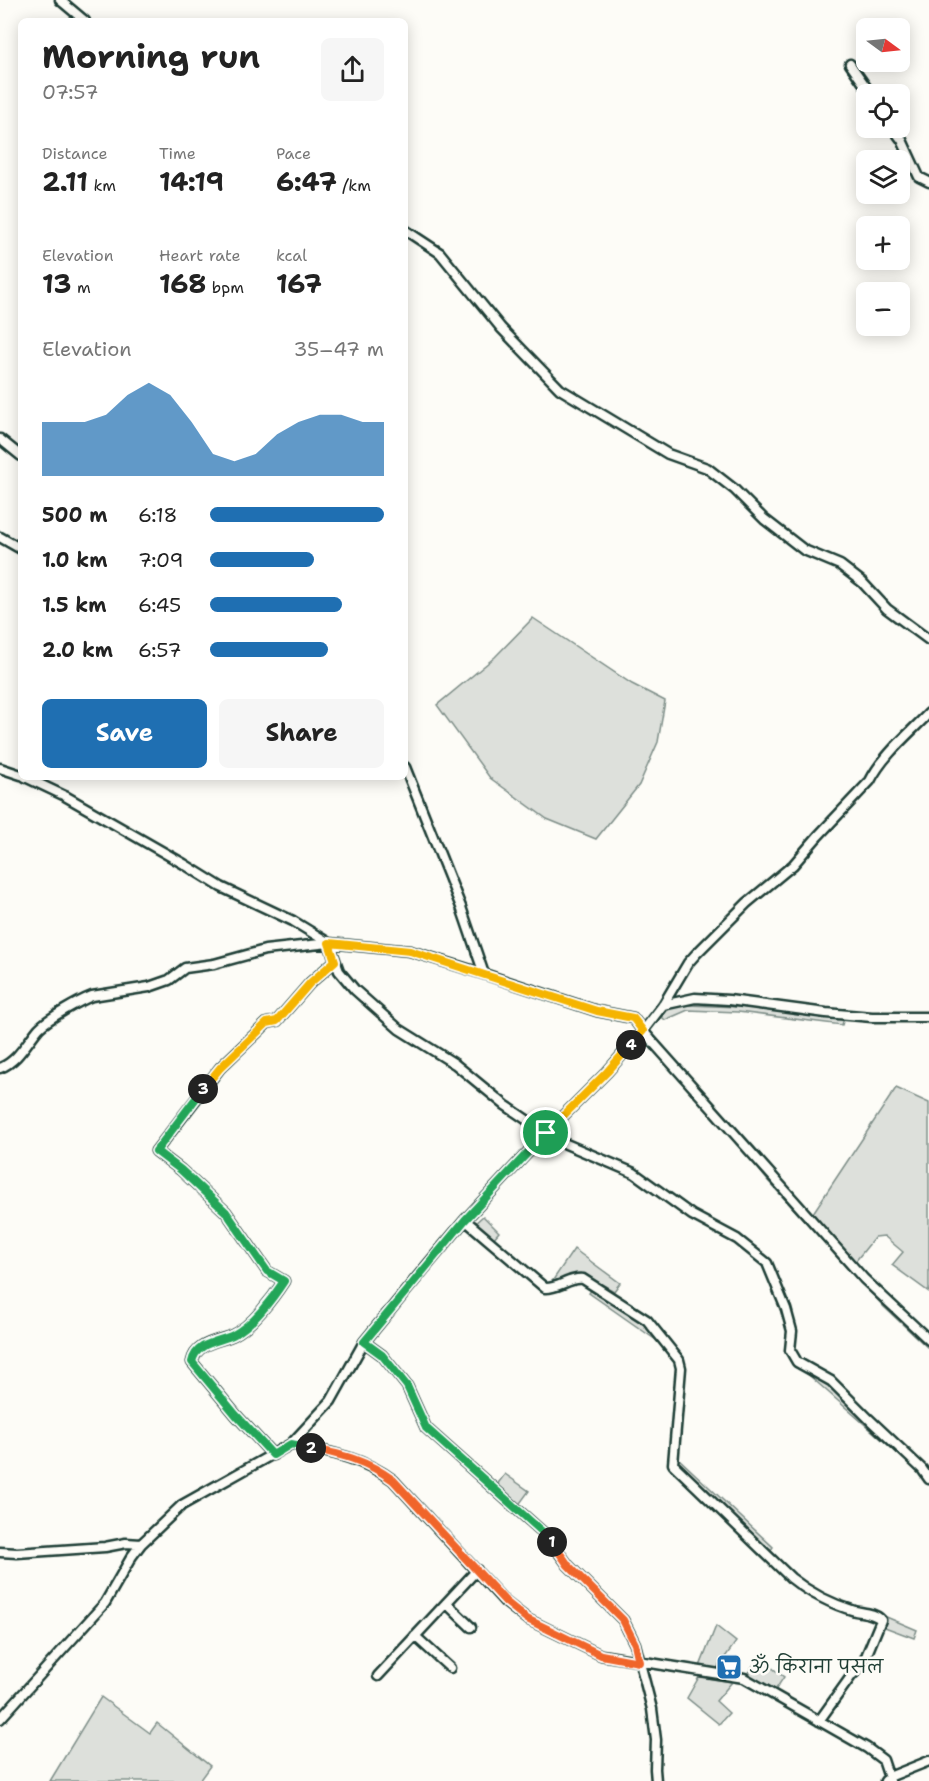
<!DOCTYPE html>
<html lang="en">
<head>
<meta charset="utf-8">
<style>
  :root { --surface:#fff; --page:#f6f6f6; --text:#222; --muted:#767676; --accent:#1f6fb2 }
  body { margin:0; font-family:"Shantell Sans","Playpen Sans Deva",sans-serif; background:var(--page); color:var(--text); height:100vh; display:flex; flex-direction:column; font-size:22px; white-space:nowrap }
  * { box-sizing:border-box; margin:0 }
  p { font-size:20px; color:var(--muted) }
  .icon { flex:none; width:33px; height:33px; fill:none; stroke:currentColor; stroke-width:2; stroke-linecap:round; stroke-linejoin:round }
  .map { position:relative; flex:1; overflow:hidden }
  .drawer { position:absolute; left:18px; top:18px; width:390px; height:762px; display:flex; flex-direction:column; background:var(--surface); border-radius:9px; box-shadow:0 3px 15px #0003 }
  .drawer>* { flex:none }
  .needle { width:39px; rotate:105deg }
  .buttons { position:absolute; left:856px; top:18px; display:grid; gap:12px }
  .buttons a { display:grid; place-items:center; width:54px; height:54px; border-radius:9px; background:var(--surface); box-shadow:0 3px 15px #0003; font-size:30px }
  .pin { position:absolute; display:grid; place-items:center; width:51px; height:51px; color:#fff; margin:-26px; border:3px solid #fff; border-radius:50%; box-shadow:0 2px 6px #0007 }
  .km { position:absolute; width:30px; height:30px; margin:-15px; border-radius:50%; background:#222; color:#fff; font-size:16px; line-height:30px; text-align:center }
  .round { display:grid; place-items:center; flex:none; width:63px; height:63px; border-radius:9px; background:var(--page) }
  .head { display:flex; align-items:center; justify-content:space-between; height:102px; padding:0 24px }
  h1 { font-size:33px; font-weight:700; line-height:45px }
  .figures { display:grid; grid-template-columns:repeat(3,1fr); gap:9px; height:102px; padding:6px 24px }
  .figures div { display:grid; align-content:center }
  .figures b { font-size:26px; font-weight:700 }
  .figures small { font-size:16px; font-weight:400 }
  .figures p { font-size:16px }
  .chart { height:168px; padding:12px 24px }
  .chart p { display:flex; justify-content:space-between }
  .chart svg { width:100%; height:108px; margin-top:6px; fill:var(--accent); opacity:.7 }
  .action { display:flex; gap:12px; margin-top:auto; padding:12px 24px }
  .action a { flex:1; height:69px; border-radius:9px; background:var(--accent); color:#fff; font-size:24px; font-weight:700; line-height:69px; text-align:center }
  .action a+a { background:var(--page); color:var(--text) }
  ul { padding:0 24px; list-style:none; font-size:20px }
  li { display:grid; grid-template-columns:96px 72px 1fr; align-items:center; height:45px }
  li i { height:15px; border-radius:8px; background:var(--accent) }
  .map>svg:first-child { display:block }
  .green { fill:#dde0db; stroke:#7e8e88; stroke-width:1.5 }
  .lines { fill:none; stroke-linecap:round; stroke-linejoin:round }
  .minor-casing { stroke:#1f3d34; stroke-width:13 }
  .minor { stroke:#fdfcf7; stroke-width:8 }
  .split-1-casing { stroke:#fff; stroke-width:12 }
  .split-2-casing { stroke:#fff; stroke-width:12 }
  .split-3-casing { stroke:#fff; stroke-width:12 }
  .split-4-casing { stroke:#fff; stroke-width:12 }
  .split-5-casing { stroke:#fff; stroke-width:12 }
  .split-1 { stroke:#22a559; stroke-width:8 }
  .split-2 { stroke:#f0652b; stroke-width:8 }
  .split-3 { stroke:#22a559; stroke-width:8 }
  .split-4 { stroke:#f5b400; stroke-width:8 }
  .split-5 { stroke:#f5b400; stroke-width:8 }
  .labels { text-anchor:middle; stroke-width:5; stroke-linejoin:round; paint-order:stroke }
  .poi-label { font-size:18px; fill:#1f3d34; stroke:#fdfcf7; text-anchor:start }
</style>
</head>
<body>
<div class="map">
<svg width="929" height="1781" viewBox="0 0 929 1781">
  <rect width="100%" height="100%" fill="#fdfcf7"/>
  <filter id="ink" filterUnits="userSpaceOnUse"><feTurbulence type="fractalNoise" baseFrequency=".0167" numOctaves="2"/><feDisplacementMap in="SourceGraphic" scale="12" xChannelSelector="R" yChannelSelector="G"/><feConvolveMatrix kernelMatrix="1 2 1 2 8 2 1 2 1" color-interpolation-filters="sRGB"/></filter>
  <g filter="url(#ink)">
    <path class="green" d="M533 618 632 684 665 701 658 742 639 785 596 839 547 819 490 778 437 705 495 657Z
      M687 1005 740 1007 844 1018 842 1025 738 1012 688 1010 665 1020 660 1015 664 1009Z
      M896 1088 929 1103V1292L892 1265 903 1252 884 1236 875 1237 854 1263 813 1213Z
      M749 1157 752 1158 886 1305 929 1344V1349L884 1307 768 1181Z
      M483 1216 499 1232 493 1239 473 1225Z
      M574 1249 620 1283 614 1291 585 1275H578L549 1286Z
      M592 1289 646 1322 666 1347 589 1293Z
      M794 1362 832 1387 915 1467 914 1468Z
      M677 1457 773 1547 770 1552 678 1466Z
      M505 1474 529 1491 518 1506 496 1486Z
      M884 1616 917 1630 914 1638 882 1626Z
      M716 1626 736 1642 715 1671 699 1669Z
      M759 1658 784 1677 774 1692 746 1675Z
      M699 1677 732 1682 716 1701 729 1713 719 1724 687 1698Z
      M101 1697 150 1733 157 1723 210 1766 199 1781H50Z"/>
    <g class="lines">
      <g class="minor-casing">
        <path id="minor" d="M60 0 85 21
          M850 64 871 94
          M893 128 902 140 919 177 929 182
          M405 230 440 253 501 328 560 389 668 454 707 468 734 489 764 519 804 550 840 565 862 582 887 609 929 640
          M0 439 21 456
          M0 537 21 549
          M405 767 461 907 484 974 597 1011 633 1018 643 1031 864 1279 929 1340
          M0 768 21 775
          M25 777 65 796 184 864 221 887 293 921 329 943 339 971 355 990 399 1029 455 1064 505 1105 546 1133 566 1144 634 1173 692 1215 737 1239 767 1263 786 1309 792 1331 790 1350 797 1362 831 1381 869 1419 922 1469 929 1479
          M663 1005 695 998 729 1000 826 1013 872 1017H929
          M0 1068C18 1061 27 1042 39 1028 49 1018 79 1001 92 996L149 987 169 980 185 968 214 964 265 950 329 943 410 951 484 974
          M465 1220 545 1288C558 1289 570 1277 583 1279L647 1320 679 1360 681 1368 673 1464 791 1578C810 1593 831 1604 855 1611 864 1613 875 1613 881 1620L862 1666 852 1675 819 1721
          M364 1342 382 1355 407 1386 426 1428 547 1536 568 1565 623 1620 635 1644 652 1709 656 1740 655 1769 656 1781
          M291 1444C329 1452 361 1457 393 1480L505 1602 527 1619 601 1655 744 1678 867 1748 883 1760 890 1781
          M273 1455 236 1415 192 1362C196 1342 218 1342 233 1335 252 1326 273 1298 284 1281L267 1271 226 1212 181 1170 156 1151 220 1068 267 1023 277 1021 310 983 335 961
          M0 1552 17 1553 105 1547 126 1543 141 1544
          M446 1603 471 1627
          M415 1636 450 1668
          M378 1676 477 1570
          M0 1719 105 1603 132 1556 141 1544 182 1505 291 1444 331 1401 364 1342 424 1269 465 1220 546 1133 607 1072 643 1031 663 1005 688 963 696 954 747 903 793 865 818 836 870 781C883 755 909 734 929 713
          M885 1781 889 1777 929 1761"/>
      </g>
      <use href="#minor" class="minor"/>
    </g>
  </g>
  <g class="lines" filter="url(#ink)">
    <g class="split-1-casing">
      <path id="split-1" d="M546 1133 465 1220 364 1342 382 1355 407 1386 426 1428 547 1536 552 1542"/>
    </g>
    <g class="split-2-casing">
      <path id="split-2" d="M311 1448C343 1455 366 1460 393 1480L506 1602 527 1619 601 1655 639 1662 635 1644 623 1620 568 1565 552 1542"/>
    </g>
    <g class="split-3-casing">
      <path id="split-3" d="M203 1089 156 1151 181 1170 226 1212 267 1271 284 1281C273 1298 252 1326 233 1335 219 1342 196 1342 192 1362L236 1415 273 1455 291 1444 311 1448"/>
    </g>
    <g class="split-4-casing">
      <path id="split-4" d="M203 1089 220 1068 267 1023 277 1021 310 983 335 961 329 943 410 951 597 1011 633 1018 643 1031 631 1045"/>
    </g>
    <g class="split-5-casing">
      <path id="split-5" d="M546 1133 607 1072 631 1045"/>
    </g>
    <use href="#split-1" class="split-1"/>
    <use href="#split-2" class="split-2"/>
    <use href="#split-3" class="split-3"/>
    <use href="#split-4" class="split-4"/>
    <use href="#split-5" class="split-5"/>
  </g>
  <defs>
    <g id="supermarket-square" transform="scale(1.35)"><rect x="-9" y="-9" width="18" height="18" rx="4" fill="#1f6fb2" stroke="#fdfcf7"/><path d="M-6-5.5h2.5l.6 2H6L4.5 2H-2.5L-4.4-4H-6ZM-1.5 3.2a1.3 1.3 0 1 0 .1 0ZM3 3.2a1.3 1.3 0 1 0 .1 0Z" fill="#fff"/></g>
  </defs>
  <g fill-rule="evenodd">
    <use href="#supermarket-square" x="729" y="1667"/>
  </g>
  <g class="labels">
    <g class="poi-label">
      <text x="748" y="1673">ॐ किराना पसल</text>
    </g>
  </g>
</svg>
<div class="buttons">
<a><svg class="needle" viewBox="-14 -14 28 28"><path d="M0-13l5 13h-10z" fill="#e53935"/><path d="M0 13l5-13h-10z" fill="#767676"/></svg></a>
<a><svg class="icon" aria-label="locate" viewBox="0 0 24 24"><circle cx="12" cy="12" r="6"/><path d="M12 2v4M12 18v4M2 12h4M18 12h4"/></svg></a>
<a><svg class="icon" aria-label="layers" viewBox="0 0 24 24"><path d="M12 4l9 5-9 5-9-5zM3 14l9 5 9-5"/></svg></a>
<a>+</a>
<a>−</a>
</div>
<div class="pin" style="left:546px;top:1133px;background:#1e9e55"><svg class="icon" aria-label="arrive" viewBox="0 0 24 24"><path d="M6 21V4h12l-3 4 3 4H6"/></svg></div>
<b class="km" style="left:552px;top:1542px">1</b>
<b class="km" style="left:311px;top:1448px">2</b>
<b class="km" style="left:203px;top:1089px">3</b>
<b class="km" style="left:631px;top:1045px">4</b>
<section class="drawer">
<div class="head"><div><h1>Morning run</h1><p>07:57</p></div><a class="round"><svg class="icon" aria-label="share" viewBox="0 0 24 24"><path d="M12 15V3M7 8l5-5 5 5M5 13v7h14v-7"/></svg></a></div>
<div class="figures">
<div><p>Distance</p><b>2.11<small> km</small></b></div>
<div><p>Time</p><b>14:19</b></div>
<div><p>Pace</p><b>6:47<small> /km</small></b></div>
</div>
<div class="figures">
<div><p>Elevation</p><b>13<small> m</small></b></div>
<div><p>Heart rate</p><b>168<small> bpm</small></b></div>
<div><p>kcal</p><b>167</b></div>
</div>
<div class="chart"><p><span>Elevation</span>35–47 m</p>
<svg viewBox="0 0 160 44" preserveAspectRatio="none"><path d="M0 44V22L10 22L20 22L30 19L40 11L50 6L60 11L70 22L80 35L90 38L100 35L110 27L120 22L130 19L140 19L150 22L160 22V44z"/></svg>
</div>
<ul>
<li><b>500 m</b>6:18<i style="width:100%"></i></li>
<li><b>1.0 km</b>7:09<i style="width:60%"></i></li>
<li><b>1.5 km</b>6:45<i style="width:76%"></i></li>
<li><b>2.0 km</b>6:57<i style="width:68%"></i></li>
</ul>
<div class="action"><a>Save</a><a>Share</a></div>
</section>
</div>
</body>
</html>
